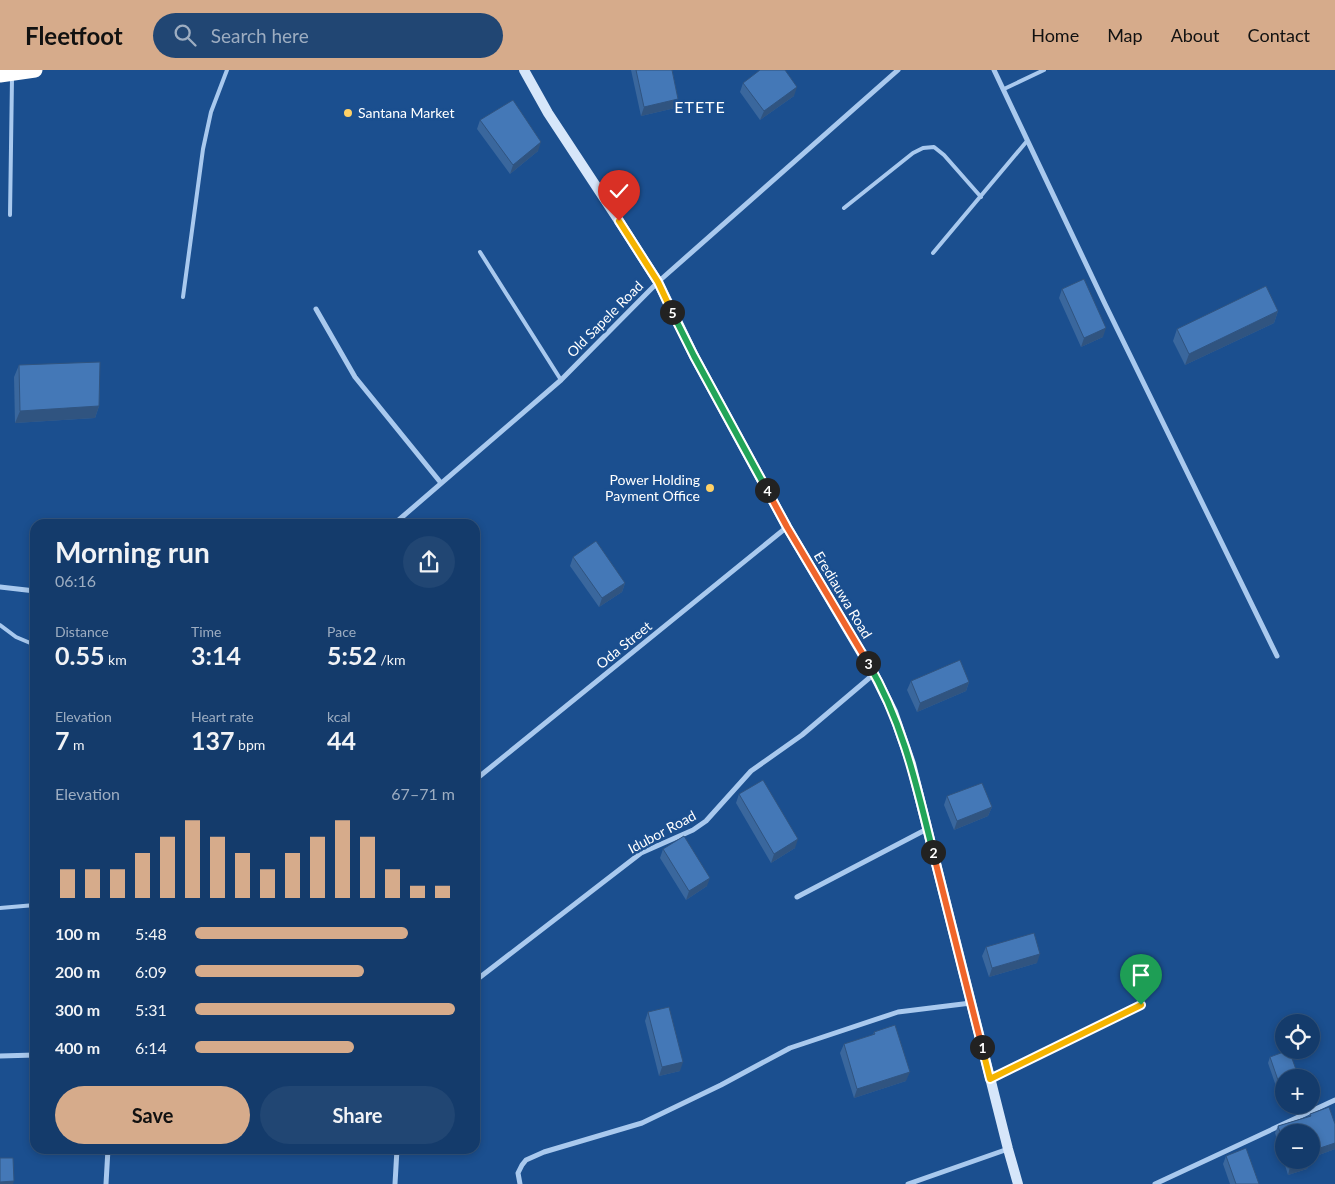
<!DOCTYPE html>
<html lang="en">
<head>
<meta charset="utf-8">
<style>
  :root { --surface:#143b6b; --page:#214673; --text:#f1f3f6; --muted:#9dadc1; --line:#33557e; --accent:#d6ab8b }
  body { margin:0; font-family:Lato,sans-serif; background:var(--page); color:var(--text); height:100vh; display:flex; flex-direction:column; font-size:19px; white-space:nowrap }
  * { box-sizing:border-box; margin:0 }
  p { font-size:16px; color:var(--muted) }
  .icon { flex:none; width:28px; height:28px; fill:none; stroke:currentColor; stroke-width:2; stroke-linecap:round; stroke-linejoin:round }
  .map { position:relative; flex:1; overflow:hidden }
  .side { position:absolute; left:30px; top:449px; width:450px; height:635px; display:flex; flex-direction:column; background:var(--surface); border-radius:15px; box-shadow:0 2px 8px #0003,0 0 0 1px var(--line) }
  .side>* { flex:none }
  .controls { position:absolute; left:1275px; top:944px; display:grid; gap:10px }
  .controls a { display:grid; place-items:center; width:45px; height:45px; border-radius:50%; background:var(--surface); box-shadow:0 2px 8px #0003,0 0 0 1px var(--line); font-size:25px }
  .pin { position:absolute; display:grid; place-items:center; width:42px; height:42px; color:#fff; margin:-51px -21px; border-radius:50% 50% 50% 0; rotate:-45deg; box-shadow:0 0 5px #0007 }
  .pin .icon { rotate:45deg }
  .km { position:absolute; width:25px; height:25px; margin:-12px; border-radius:50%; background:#222; color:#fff; font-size:14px; line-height:25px; text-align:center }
  .round { display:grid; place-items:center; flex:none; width:52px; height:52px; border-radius:26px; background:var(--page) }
  .overview { display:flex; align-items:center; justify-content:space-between; height:85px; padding:0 25px }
  h1 { font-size:28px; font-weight:700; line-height:38px }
  .metrics { display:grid; grid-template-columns:repeat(3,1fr); gap:8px; height:85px; padding:5px 25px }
  .metrics div { display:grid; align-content:center }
  .metrics b { font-size:25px; font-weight:700 }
  .metrics small { font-size:14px; font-weight:400 }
  .metrics p { font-size:14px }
  .chart { height:140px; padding:10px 25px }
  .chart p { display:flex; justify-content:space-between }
  .chart svg { width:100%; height:90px; margin-top:5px; stroke:var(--accent); stroke-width:6 }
  .primary-button { display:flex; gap:10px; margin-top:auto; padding:10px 25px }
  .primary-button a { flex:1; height:58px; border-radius:30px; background:var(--accent); color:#111; font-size:20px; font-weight:700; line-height:58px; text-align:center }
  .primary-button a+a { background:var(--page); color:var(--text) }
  ul { padding:0 25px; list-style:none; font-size:16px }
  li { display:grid; grid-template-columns:80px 60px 1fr; align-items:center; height:38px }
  li i { height:12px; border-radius:6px; background:var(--accent) }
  header { display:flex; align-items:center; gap:30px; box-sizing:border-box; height:70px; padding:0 25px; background:var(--accent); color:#111 }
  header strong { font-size:24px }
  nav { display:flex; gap:28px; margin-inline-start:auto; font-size:18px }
  .search { width:350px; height:45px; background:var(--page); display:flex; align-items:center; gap:12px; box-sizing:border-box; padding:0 18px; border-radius:28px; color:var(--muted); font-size:19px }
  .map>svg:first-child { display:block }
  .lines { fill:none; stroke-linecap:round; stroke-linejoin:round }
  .lane { stroke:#a9c9ee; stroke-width:4 }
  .street { stroke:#a9c9ee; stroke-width:5 }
  .secondary { stroke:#d6e6fa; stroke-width:10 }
  .highway { stroke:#fff; stroke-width:15 }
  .wall { fill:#3a679d }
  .shaded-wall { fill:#305480 }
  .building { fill:#4478b7; stroke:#305480 }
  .split-1-casing { stroke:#fff; stroke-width:10 }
  .split-2-casing { stroke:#fff; stroke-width:10 }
  .split-3-casing { stroke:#fff; stroke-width:10 }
  .split-4-casing { stroke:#fff; stroke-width:10 }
  .split-5-casing { stroke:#fff; stroke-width:10 }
  .split-6-casing { stroke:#fff; stroke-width:10 }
  .split-1 { stroke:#f5b400; stroke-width:6 }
  .split-2 { stroke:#f0652b; stroke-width:6 }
  .split-3 { stroke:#22a559; stroke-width:6 }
  .split-4 { stroke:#f0652b; stroke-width:6 }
  .split-5 { stroke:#22a559; stroke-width:6 }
  .split-6 { stroke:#f5b400; stroke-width:6 }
  .poi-dot { fill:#ffd166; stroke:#1b4f8f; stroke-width:2 }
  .labels { text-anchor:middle; stroke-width:5; stroke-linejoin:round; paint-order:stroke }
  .poi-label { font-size:14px; fill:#fff; stroke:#1b4f8f; text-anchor:start }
  .street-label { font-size:14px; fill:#fff; stroke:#1b4f8f }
  .quarter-label { font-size:16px; letter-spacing:1px; fill:#fff; stroke:#1b4f8f }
</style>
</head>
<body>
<header>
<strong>Fleetfoot</strong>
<div class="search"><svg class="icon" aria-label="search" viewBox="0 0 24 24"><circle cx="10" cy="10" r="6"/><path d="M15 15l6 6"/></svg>Search here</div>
<nav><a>Home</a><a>Map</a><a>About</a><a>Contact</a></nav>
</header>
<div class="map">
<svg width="1335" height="1114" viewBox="0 0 1335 1114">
  <rect width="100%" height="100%" fill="#1b4f8f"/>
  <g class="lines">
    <path class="lane" d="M1004 19 1044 0
      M844 138 913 83 923 78 934 77 944 85 981 127
      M10 145 12 8
      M480 182 561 310
      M933 183 1027 71
      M183 227 203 79 211 42 227 0
      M0 555 16 567 35 575
      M0 838 35 835"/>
    <path class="street" d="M994 0 1105 234 1277 586
      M316 239 355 307 441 413
      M394 454 561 310 658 212 898 0
      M0 517 35 521
      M475 710 787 457
      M797 827 927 759
      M475 911 641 783 693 760 706 751 751 701 802 665 874 604
      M0 986 35 985
      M990 1009 1141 935
      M106 1114 108 1079
      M395 1114 397 1079
      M520 1114 518 1103 522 1095 526 1090 544 1082 642 1053 721 1015 790 978 898 942 971 933
      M908 1114 1008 1079
      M1155 1114 1335 1030"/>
    <path class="secondary" d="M524 0 548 43 619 151 658 212 694 286 787 457 874 604 893 642 911 694 1008 1079 1018 1114"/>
    <path class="highway" d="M0 5 35 0"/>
  </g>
  <path class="wall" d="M631 0H672L678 29 675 38 641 46Z
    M743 13 794 26 760 50 740 22Z
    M480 50 538 81 510 104 477 59Z
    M1062 219 1103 267 1081 277 1059 228Z
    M1278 241 1274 253 1185 295 1173 271 1177 259Z
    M19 295 99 336 95 348 15 353 14 307Z
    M573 487 625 513 622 522 599 537 570 496Z
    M911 611 969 612 966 621 917 642 907 620Z
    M739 724 795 778 771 793 736 733Z
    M947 726 992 737 988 746 954 760 944 735Z
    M663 779 707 816 686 830 660 788Z
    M986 877 1037 893 989 907 982 886Z
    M648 942 680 1001 659 1006 645 951Z
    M874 962 906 1011 854 1028 840 983 844 974 873 965Z
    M1270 987 1284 1023 1279 1025 1268 993Z
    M1310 1044 1335 1054V1079L1311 1088V1062H1284V1090H1310V1091L1307 1099 1288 1105 1275 1063 1278 1056 1309 1046Z
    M1226 1086 1259 1114H1230L1223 1094Z"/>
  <path class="shaded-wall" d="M797 17 794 26 760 50 764 41Z
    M678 29 675 38 641 46 644 37Z
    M541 72 538 81 510 104 513 95Z
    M1278 241 1274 253 1185 295 1189 284Z
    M1106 258 1103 267 1081 277 1084 268Z
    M99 336 95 348 15 353 20 341Z
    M625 513 622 522 599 537 602 528Z
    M969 612 966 621 917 642 920 633Z
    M992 737 988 746 954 760 957 751Z
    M798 769 795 778 771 793 774 784Z
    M710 808 707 816 686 830 689 821Z
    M1040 884 1037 893 989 907 992 898Z
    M683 992 680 1001 659 1006 662 997Z
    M910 1002 906 1011 854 1028 857 1019Z
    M1284 1018V1023L1279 1025 1281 1019Z
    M1335 1073V1079L1311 1088V1081Z
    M1310 1091 1307 1099 1288 1105 1290 1097Z
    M14 1111 13 1114H0V1112Z"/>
  <path class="building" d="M636 0H672L678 29 644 37Z
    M760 0H785L797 17 764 41 743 13Z
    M513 30 541 72 513 95 480 50Z
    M1084 209 1106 258 1084 268 1062 219Z
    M1266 216 1278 241 1189 284 1177 259Z
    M100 292 99 336 20 341 19 295Z
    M596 471 625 513 602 528 573 487Z
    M960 590 969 612 920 633 911 611Z
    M763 710 798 769 774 784 739 724Z
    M982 713 992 737 957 751 947 726Z
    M684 766 710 808 689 821 663 779Z
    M1034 863 1040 884 992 898 986 877Z
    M669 937 683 992 662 997 648 942Z
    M895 955 910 1002 857 1019 844 974 875 964 874 962Z
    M1289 980 1299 1008H1284V1018L1281 1019 1270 987Z
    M1329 1037 1335 1054V1073L1311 1081V1062H1284V1074L1278 1056 1311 1046 1310 1044Z
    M1246 1078 1259 1114H1236L1226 1086Z
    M0 1088H13L14 1111 0 1112Z
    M1288 1090H1310V1091L1290 1097Z"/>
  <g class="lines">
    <g class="split-1-casing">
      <path id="split-1" d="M982 977 990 1009 1141 935"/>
    </g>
    <g class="split-2-casing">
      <path id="split-2" d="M933 782 982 977"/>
    </g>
    <g class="split-3-casing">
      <path id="split-3" d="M868 593C903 652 917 717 933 782"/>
    </g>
    <g class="split-4-casing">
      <path id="split-4" d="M767 420 787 457 868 593"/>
    </g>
    <g class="split-5-casing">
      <path id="split-5" d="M672 242 694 286 767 420"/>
    </g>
    <g class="split-6-casing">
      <path id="split-6" d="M619 151 658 212 672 242"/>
    </g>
    <use href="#split-1" class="split-1"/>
    <use href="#split-2" class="split-2"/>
    <use href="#split-3" class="split-3"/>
    <use href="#split-4" class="split-4"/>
    <use href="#split-5" class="split-5"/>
    <use href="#split-6" class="split-6"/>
  </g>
  <g class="poi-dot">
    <circle cx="348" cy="43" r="5"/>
    <circle cx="710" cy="418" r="5"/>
  </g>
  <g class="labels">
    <g class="poi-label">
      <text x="358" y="48">Santana Market</text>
      <text x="700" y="415" text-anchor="end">Power Holding<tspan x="700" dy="16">Payment Office</tspan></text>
    </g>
    <g class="street-label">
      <text transform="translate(605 249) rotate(-45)" y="5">Old Sapele Road</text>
      <text transform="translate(843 525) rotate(59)" y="5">Erediauwa Road</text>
      <text transform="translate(624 575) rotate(-39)" y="5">Oda Street</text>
      <text transform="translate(662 762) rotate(-28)" y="5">Idubor Road</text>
    </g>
    <g class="quarter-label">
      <text x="700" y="43">ETETE</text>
    </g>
  </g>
</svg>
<div class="controls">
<a><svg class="icon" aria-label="locate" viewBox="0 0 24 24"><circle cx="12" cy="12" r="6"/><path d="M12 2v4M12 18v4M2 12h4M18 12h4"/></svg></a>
<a>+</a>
<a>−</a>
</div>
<div class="pin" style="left:1141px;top:935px;background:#1e9e55"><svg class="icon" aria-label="arrive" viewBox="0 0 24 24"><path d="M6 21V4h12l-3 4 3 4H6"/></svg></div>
<div class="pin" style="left:619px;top:151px;background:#d93025"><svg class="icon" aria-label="check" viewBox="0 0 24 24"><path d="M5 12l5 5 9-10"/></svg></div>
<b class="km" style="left:982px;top:977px">1</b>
<b class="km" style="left:933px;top:782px">2</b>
<b class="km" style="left:868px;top:593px">3</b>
<b class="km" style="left:767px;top:420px">4</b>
<b class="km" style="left:672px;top:242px">5</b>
<section class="side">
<div class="overview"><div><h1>Morning run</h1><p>06:16</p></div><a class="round"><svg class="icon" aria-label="share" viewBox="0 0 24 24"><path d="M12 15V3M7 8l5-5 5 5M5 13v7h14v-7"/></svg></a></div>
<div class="metrics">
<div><p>Distance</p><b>0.55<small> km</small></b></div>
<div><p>Time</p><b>3:14</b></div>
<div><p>Pace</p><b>5:52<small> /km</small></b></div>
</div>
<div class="metrics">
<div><p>Elevation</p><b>7<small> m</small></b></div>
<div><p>Heart rate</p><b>137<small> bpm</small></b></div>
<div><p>kcal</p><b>44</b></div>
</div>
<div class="chart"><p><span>Elevation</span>67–71 m</p>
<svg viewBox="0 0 160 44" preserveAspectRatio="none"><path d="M5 44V30M15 44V30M25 44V30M35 44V22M45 44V14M55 44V6M65 44V14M75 44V22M85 44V30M95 44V22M105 44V14M115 44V6M125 44V14M135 44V30M145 44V38M155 44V38"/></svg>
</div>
<ul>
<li><b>100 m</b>5:48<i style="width:82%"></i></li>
<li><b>200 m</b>6:09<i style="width:65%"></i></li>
<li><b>300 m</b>5:31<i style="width:100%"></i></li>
<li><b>400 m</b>6:14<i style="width:61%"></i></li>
</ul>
<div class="primary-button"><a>Save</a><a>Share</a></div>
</section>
</div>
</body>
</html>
